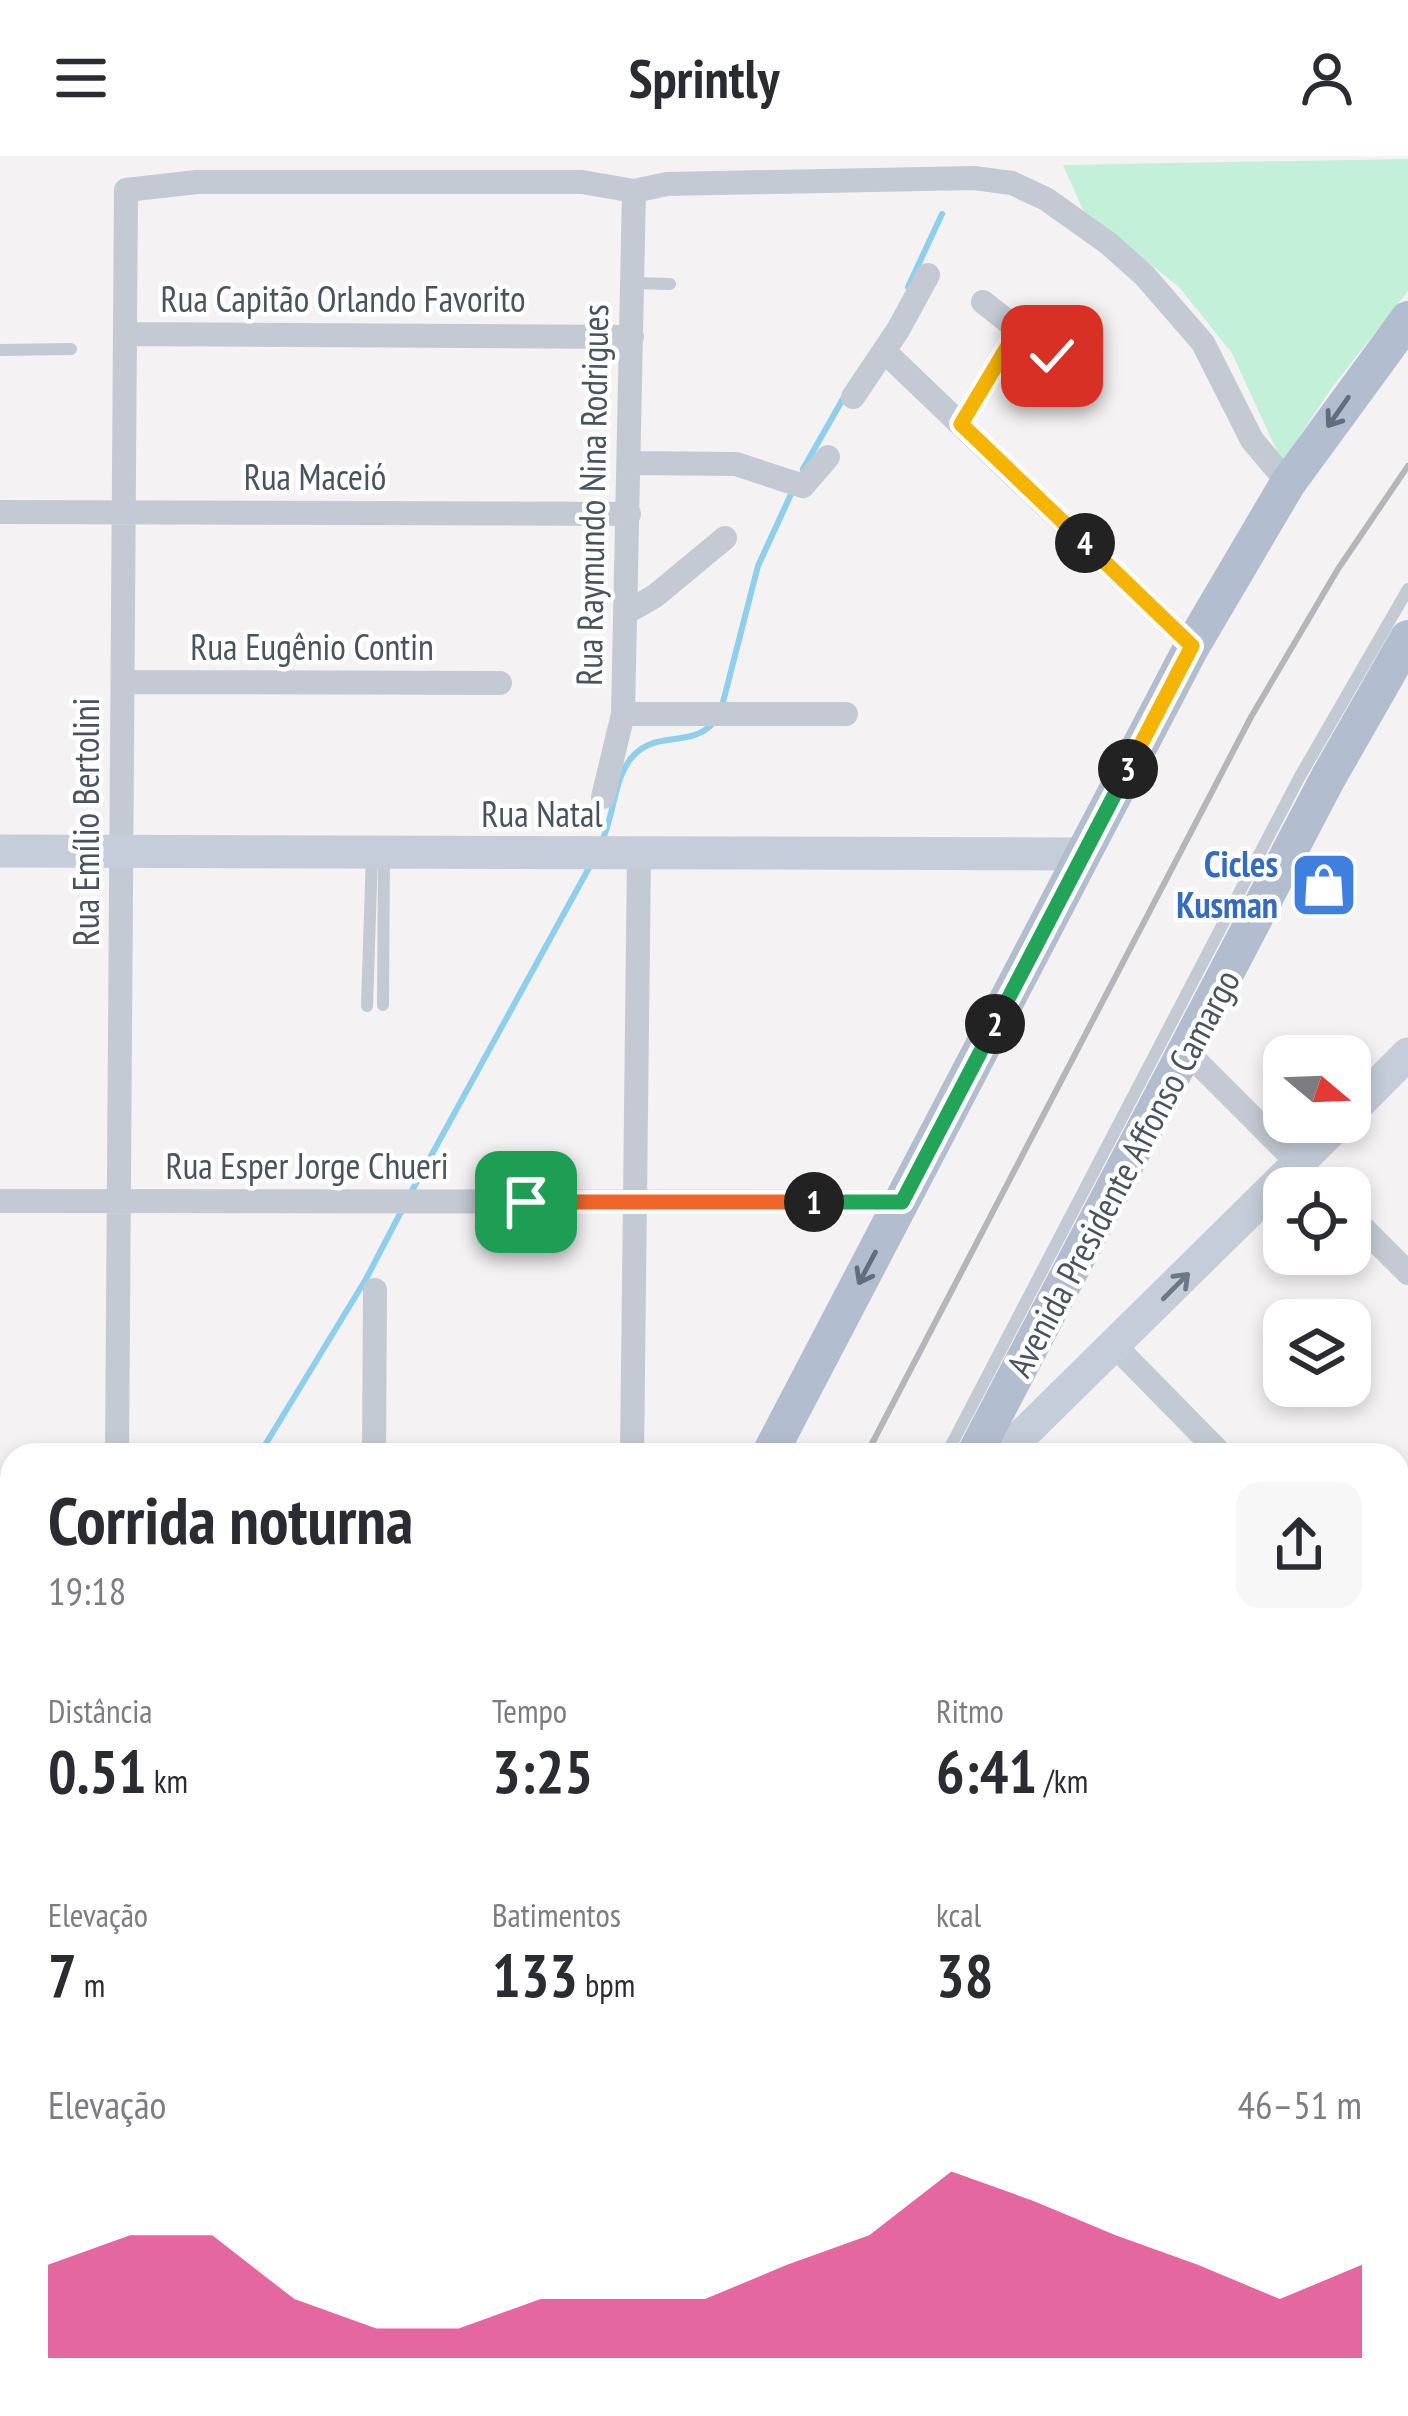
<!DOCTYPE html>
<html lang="pt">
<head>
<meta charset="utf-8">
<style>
  :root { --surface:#fff; --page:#f7f7f7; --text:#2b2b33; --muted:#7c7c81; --accent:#db2777 }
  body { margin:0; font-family:"PT Sans Narrow",sans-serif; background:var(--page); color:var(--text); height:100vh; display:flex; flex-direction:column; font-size:45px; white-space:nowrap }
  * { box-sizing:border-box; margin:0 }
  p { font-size:39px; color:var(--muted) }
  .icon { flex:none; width:66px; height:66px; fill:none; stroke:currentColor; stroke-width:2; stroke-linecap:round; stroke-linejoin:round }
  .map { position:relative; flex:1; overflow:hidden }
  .drawer { position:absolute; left:0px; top:1287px; width:1410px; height:975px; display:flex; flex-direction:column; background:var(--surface); border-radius:36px 36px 0 0; box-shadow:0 6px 18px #0003 }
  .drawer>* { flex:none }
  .needle { width:78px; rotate:109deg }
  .tools { position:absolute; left:1263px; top:879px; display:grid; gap:24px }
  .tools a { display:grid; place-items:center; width:108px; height:108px; border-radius:24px; background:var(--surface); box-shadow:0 6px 18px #0003; font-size:60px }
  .pin { position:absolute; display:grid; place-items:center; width:102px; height:102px; color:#fff; margin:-51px; border-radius:24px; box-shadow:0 6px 18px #0006 }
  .km { position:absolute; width:60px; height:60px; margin:-30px; border-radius:50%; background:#222; color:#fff; font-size:33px; line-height:60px; text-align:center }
  .round { display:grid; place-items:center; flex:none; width:126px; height:126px; border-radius:24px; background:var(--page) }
  .summary { display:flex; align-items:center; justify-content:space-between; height:204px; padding:0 48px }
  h1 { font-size:66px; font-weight:700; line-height:90px }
  .figures { display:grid; grid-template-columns:repeat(3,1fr); gap:18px; height:204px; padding:12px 48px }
  .figures div { display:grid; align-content:center }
  .figures b { font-size:60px; font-weight:700 }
  .figures small { font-size:33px; font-weight:400 }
  .figures p { font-size:33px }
  .chart { height:336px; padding:24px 48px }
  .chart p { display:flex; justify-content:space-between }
  .chart svg { width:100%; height:216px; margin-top:12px; fill:var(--accent); opacity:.7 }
  header { display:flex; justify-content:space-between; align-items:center; height:156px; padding:0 48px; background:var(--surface); font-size:54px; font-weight:700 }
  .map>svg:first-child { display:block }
  .green { fill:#c2f0d9 }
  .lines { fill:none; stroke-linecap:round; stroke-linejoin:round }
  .stream { stroke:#8fcfed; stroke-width:6 }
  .lane { stroke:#c3cad3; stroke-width:12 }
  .street { stroke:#c3cad3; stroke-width:24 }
  .secondary { stroke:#c5cdda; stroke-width:33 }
  .primary { stroke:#b2bed0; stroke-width:36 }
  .rail { stroke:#b4b6bc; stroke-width:6 }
  .oneway { stroke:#636e7c }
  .oneway2 { stroke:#6e7885 }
  .split-1-casing { stroke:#fff; stroke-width:24 }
  .split-2-casing { stroke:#fff; stroke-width:24 }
  .split-3-casing { stroke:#fff; stroke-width:24 }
  .split-4-casing { stroke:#fff; stroke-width:24 }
  .split-5-casing { stroke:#fff; stroke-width:24 }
  .split-1 { stroke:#f0652b; stroke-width:15 }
  .split-2 { stroke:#22a559; stroke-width:15 }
  .split-3 { stroke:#22a559; stroke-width:15 }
  .split-4 { stroke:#f5b400; stroke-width:15 }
  .split-5 { stroke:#f5b400; stroke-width:15 }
  .labels { text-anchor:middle; stroke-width:9; stroke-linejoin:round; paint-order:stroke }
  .street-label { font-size:36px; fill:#495360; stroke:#fff }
  .shop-label { font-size:36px; font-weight:bold; fill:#366cbe; stroke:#fff; text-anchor:end }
</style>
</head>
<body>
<header><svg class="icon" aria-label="menu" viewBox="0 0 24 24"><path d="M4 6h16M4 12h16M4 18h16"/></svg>Sprintly<svg class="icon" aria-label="person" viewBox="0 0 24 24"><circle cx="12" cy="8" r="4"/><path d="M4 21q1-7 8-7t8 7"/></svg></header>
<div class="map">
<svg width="1408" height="2260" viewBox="0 0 1408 2260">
  <rect width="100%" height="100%" fill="#f4f2f2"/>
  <path class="green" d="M1408 3V135L1333 230 1282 306 1232 197 1179 131 1083 54 1063 9Z"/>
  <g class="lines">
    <path class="stream" d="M908 131 942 58
      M803 313 844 241
      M722 550 758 410 792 336
      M601 687C615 660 613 619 635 598 659 575 692 591 713 567
      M409 1040 590 710
      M259 1299 366 1123 403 1052"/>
    <path class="lane" d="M633 127 670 128
      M0 194 71 193
      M383 849 384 698
      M367 850 372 698
      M946 1299 1299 622 1408 433
      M712 2250V2260"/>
    <path class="street" d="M983 146 1052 200
      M125 178 632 181
      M884 195 1192 490
      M853 241 898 174 928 119
      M961 268 1018 173
      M630 307 736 308 803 330 828 301
      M0 356 629 358
      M627 456 655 440 725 382
      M123 526 500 527
      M623 558H846
      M603 641 623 558 634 35
      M1187 896 1323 1032
      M0 1045 902 1046
      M1350 1059 1408 1117
      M1115 1190 1222 1299
      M117 1299 126 34 197 26H582L634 35 667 28 974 22 1012 27 1046 43 1108 87 1144 119 1203 187 1252 284 1288 327
      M374 1299 375 1134
      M632 1299 639 698
      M0 1379H12
      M1398 1634 1408 1624
      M0 1723H12
      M1398 1834 1408 1844
      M1398 1878 1408 1869
      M0 1899H12
      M0 2071H12
      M1398 2120 1408 2110
      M109 2250 111 2260
      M1014 2260 1024 2250
      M1257 2260 1267 2250"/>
    <path class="secondary" d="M0 695 1084 698
      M1350 956 1408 898
      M1002 1299 1340 966
      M1398 1390 1408 1380
      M1087 2250 1097 2260
      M564 2260 565 2250"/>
    <path class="primary" d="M769 1299 1192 490 1288 327 1408 163
      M974 1299 1328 622 1408 482
      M741 2260V2250"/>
    <path class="rail" d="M866 1299 1251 561 1338 413 1408 310
      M647 2260V2250"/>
  </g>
  <defs><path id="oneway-shaft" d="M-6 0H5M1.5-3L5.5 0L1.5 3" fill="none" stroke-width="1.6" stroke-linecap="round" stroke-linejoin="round" transform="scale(3)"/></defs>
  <g class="oneway">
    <use href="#oneway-shaft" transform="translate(1338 256) rotate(125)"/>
    <use href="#oneway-shaft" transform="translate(867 1112) rotate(118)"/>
  </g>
  <use class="oneway2" href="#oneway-shaft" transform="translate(1176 1130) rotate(-45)"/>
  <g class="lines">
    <g class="split-1-casing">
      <path id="split-1" d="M526 1046H814"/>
    </g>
    <g class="split-2-casing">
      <path id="split-2" d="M814 1046H902L995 868"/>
    </g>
    <g class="split-3-casing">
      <path id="split-3" d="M995 868 1128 613"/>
    </g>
    <g class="split-4-casing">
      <path id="split-4" d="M1085 387 1192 490 1128 613"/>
    </g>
    <g class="split-5-casing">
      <path id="split-5" d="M1052 200 1018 173 961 268 1085 387"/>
    </g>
    <use href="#split-1" class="split-1"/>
    <use href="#split-2" class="split-2"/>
    <use href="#split-3" class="split-3"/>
    <use href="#split-4" class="split-4"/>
    <use href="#split-5" class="split-5"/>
  </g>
  <defs>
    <g id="shop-square" transform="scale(3.45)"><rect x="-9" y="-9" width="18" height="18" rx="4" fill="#3f7fe0" stroke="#fff"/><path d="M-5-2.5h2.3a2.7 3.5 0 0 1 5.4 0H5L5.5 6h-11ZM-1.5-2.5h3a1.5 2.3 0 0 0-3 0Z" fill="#fff"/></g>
  </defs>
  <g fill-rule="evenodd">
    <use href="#shop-square" x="1324" y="729"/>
  </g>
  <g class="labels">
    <g class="street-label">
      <text x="343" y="156">Rua Capitão Orlando Favorito</text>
      <text x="315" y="334">Rua Maceió</text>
      <text transform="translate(592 339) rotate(-89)" y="13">Rua Raymundo Nina Rodrigues</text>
      <text x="312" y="504">Rua Eugênio Contin</text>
      <text x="542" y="671">Rua Natal</text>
      <text transform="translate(86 666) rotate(-90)" y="13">Rua Emílio Bertolini</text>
      <text x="307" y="1023">Rua Esper Jorge Chueri</text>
      <text transform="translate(1123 1017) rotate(-62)" y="13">Avenida Presidente Affonso Camargo</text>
    </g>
    <g class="shop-label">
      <text x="1278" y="721">Cicles<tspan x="1278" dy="41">Kusman</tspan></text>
    </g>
  </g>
</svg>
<div class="tools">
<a><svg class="needle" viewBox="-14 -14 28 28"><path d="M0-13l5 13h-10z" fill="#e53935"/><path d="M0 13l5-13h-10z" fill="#7c7c81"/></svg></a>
<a><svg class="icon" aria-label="locate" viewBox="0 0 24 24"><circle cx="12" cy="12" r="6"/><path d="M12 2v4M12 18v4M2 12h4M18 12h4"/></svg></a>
<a><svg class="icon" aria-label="layers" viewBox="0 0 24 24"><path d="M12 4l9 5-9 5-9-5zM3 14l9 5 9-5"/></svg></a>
</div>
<div class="pin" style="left:526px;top:1046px;background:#1e9e55"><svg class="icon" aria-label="arrive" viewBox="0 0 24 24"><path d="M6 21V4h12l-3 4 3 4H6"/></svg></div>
<div class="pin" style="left:1052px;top:200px;background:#d93025"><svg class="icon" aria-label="check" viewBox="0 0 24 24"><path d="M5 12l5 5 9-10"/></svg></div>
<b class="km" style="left:814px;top:1046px">1</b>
<b class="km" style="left:995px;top:868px">2</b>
<b class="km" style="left:1128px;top:613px">3</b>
<b class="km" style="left:1085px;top:387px">4</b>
<section class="drawer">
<div class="summary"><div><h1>Corrida noturna</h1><p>19:18</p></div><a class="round"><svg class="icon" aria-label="share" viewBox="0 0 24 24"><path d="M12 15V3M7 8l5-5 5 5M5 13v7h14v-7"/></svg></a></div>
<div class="figures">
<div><p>Distância</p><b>0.51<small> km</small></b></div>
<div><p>Tempo</p><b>3:25</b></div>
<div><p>Ritmo</p><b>6:41<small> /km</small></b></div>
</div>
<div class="figures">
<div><p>Elevação</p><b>7<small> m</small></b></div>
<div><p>Batimentos</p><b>133<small> bpm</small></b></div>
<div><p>kcal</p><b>38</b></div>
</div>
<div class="chart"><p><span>Elevação</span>46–51 m</p>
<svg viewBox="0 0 160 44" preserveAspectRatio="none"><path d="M0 44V25L10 19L20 19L30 32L40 38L50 38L60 32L70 32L80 32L90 25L100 19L110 6L120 12L130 19L140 25L150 32L160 25V44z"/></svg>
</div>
</section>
</div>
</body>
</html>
